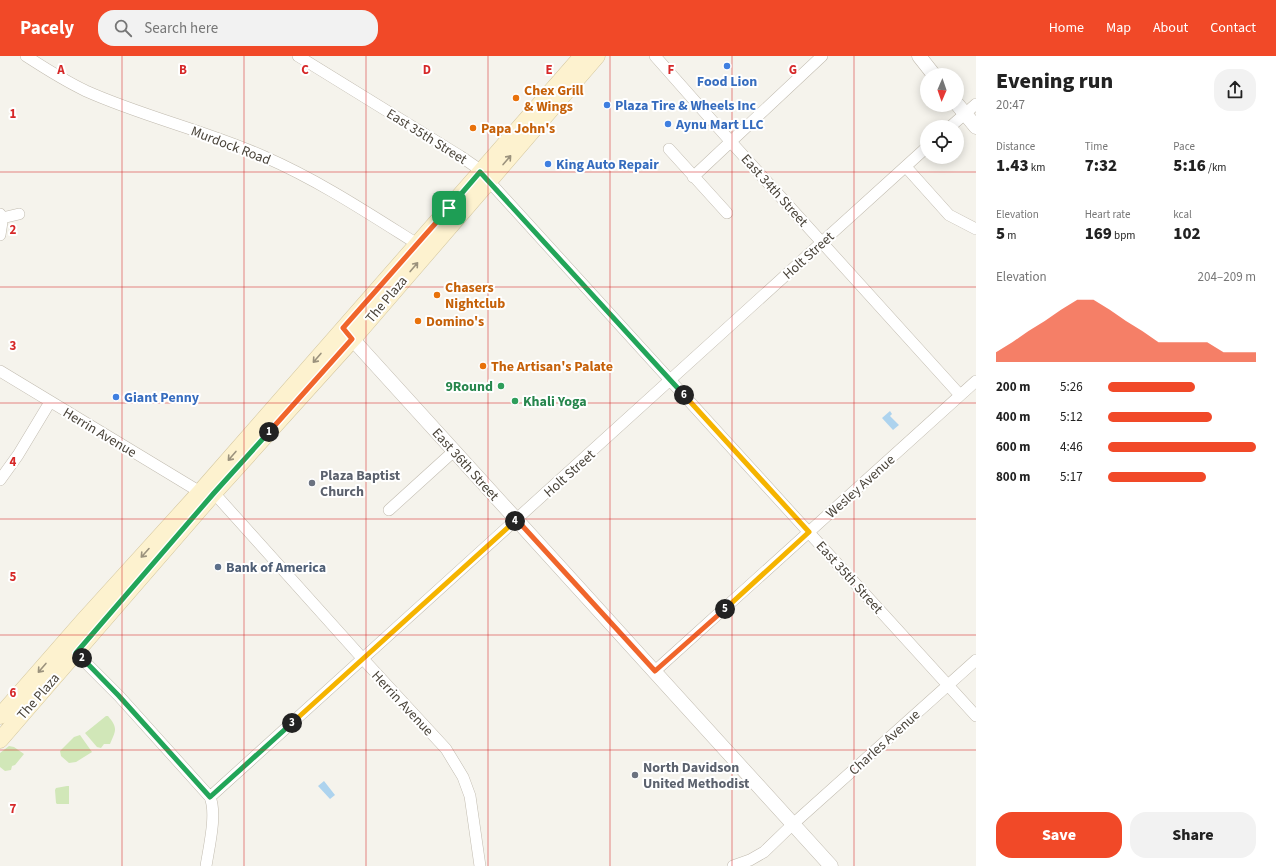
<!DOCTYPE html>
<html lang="en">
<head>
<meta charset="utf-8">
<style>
  :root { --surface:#fff; --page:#f2f2f2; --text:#222; --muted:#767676; --accent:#f14928 }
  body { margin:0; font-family:"Source Sans 3",sans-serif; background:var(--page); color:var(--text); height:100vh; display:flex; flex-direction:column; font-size:15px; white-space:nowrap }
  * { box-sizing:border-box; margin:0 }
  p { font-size:13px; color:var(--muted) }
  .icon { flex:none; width:22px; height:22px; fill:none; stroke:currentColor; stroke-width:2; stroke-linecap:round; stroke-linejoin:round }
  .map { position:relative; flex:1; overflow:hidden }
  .sheet { display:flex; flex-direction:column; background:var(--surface); width:300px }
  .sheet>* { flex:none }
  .needle { width:26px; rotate:182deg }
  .controls { position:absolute; left:920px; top:12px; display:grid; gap:8px }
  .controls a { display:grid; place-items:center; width:44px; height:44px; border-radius:50%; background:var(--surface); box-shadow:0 2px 10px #0003; font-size:20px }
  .pin { position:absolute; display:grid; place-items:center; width:34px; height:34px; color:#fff; margin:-17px; border-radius:8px; box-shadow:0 2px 6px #0006 }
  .km { position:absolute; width:20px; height:20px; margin:-10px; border-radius:50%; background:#222; color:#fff; font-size:11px; line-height:20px; text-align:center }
  .round { display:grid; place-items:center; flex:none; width:42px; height:42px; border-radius:16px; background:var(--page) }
  .overview { display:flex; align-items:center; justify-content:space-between; height:68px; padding:0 20px }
  h1 { font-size:22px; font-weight:800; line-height:30px }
  .figures { display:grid; grid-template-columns:repeat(3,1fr); gap:6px; height:68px; padding:4px 20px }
  .figures div { display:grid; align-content:center }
  .figures b { font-size:17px; font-weight:800 }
  .figures small { font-size:11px; font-weight:400 }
  .figures p { font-size:11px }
  .chart { height:112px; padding:8px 20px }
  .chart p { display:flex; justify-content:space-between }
  .chart svg { width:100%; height:72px; margin-top:4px; fill:var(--accent); opacity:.7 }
  .cta { display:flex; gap:8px; margin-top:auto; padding:8px 20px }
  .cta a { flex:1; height:46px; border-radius:16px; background:var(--accent); color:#fff; font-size:16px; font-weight:800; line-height:46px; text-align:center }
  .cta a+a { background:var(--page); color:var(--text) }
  ul { padding:0 20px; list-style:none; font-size:13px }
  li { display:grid; grid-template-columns:64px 48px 1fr; align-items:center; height:30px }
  li i { height:10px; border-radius:5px; background:var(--accent) }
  header { display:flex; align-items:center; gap:24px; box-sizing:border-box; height:56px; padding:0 20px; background:var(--accent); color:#fff }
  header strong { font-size:19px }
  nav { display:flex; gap:22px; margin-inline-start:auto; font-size:14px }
  .search { width:280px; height:36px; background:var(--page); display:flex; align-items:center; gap:10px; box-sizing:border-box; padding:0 14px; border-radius:16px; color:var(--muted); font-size:15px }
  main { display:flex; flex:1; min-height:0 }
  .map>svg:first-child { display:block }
  .green { fill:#d1e7b8 }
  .water { fill:#add3ee }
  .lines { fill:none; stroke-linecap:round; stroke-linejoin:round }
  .minor-casing { stroke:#c1bbaf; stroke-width:12 }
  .tertiary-casing { stroke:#c1bbaf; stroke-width:15 }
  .secondary-casing { stroke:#d3c69e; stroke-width:17 }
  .minor { stroke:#fff; stroke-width:11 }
  .tertiary { stroke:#fff; stroke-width:14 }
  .secondary { stroke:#fdf2cf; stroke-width:16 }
  .oneway { stroke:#9b927d }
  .split-1-casing { stroke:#fff; stroke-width:8 }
  .split-2-casing { stroke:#fff; stroke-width:8 }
  .split-3-casing { stroke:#fff; stroke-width:8 }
  .split-4-casing { stroke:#fff; stroke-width:8 }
  .split-5-casing { stroke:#fff; stroke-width:8 }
  .split-6-casing { stroke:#fff; stroke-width:8 }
  .split-7-casing { stroke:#fff; stroke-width:8 }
  .split-1 { stroke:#f0652b; stroke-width:5 }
  .split-2 { stroke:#22a559; stroke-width:5 }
  .split-3 { stroke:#22a559; stroke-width:5 }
  .split-4 { stroke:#f5b400; stroke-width:5 }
  .split-5 { stroke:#f0652b; stroke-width:5 }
  .split-6 { stroke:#f5b400; stroke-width:5 }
  .split-7 { stroke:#22a559; stroke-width:5 }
  .grid { fill:none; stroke:#d62828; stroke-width:1; stroke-opacity:0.55 }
  .shop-dot { fill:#3f7fe0; stroke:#fff; stroke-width:1.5 }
  .food-dot { fill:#e8710a; stroke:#fff; stroke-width:1.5 }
  .leisure-dot { fill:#2e9e5b; stroke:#fff; stroke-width:1.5 }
  .worship-dot { fill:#6b7280; stroke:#fff; stroke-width:1.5 }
  .service-dot { fill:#5c6f8a; stroke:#fff; stroke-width:1.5 }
  .labels { text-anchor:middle; stroke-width:4; stroke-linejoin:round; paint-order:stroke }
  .shop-label { font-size:14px; font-weight:bold; fill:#366cbe; stroke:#fff; text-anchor:start }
  .food-label { font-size:14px; font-weight:bold; fill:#c56008; stroke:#fff; text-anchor:start }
  .street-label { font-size:14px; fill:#4a443a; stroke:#fff }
  .leisure-label { font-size:14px; font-weight:bold; fill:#27864d; stroke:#fff; text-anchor:end }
  .worship-label { font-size:14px; font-weight:bold; fill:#5b616d; stroke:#fff; text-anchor:start }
  .service-label { font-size:14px; font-weight:bold; fill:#4e5e75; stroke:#fff; text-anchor:start }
  .grid-label { font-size:13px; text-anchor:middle; font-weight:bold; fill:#d62828; stroke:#fff; stroke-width:4; stroke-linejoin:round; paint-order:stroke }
</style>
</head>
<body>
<header>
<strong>Pacely</strong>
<div class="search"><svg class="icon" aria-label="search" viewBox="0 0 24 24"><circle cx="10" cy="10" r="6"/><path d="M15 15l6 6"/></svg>Search here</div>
<nav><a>Home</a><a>Map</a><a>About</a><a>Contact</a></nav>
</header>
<main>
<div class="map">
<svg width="976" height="810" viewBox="0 0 976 810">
  <rect width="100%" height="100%" fill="#f5f3ec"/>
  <path class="green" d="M106 660H108C118 672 116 674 110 688H104L101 692 97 691 85 677Z
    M80 679 92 696 76 706 69 707 61 700 60 695 74 681Z
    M9 690 14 691 24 698 15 709 12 710 11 714 5 715 0 711V697Z
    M67 730H69V748H57L56 747 55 734 56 732Z"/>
  <path class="water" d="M890 355 892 358 890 360 899 369 893 374 882 362Z
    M324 725 335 739 330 743 318 730Z"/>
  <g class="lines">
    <g class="minor-casing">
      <path id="minor" d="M26 0C46 13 65 25 86 35 144 61 207 75 265 101 320 125 371 159 422 191
        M298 0 460 100 476 111 976 660
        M655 0 731 86 960 339
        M950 71 976 48
        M669 93 727 157
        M906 111 949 159 976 173
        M693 121 822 0
        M0 158 2 166 0 179
        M2 162 19 158
        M0 315 200 436
        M0 424 18 399 50 346
        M214 437 363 603 446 693 463 721 470 740 480 810
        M389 454 454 395
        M76 597 119 640 210 741C217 758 209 791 206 810
        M655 615 976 325
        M210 741 927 91
        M733 810 750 804 764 796 793 768 976 604"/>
    </g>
    <g class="tertiary-casing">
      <path id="tertiary" d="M919 0 934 19
        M957 48 976 71
        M346 276 831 810"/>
    </g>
    <g class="secondary-casing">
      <path id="secondary" d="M0 660 83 565 200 436 582 0
        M0 684 214 437 353 283 597 0"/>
    </g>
    <use href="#minor" class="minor"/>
    <use href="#tertiary" class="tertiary"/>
    <use href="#secondary" class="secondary"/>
  </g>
  <defs><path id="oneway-shaft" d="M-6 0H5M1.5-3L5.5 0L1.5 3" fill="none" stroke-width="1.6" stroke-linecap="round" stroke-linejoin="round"/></defs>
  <g class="oneway">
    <use href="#oneway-shaft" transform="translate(507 104) rotate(-49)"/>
    <use href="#oneway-shaft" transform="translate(414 211) rotate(-50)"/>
    <use href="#oneway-shaft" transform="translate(317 302) rotate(131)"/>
    <use href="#oneway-shaft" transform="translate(232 400) rotate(131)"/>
    <use href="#oneway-shaft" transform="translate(145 497) rotate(132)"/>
    <use href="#oneway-shaft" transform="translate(42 612) rotate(131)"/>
  </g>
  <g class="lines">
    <g class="split-1-casing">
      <path id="split-1" d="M269 376 352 283 343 272 449 152"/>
    </g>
    <g class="split-2-casing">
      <path id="split-2" d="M82 602 76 597 214 437 269 376"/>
    </g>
    <g class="split-3-casing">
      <path id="split-3" d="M82 602 119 640 210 741 292 667"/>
    </g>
    <g class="split-4-casing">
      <path id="split-4" d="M292 667 515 465"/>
    </g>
    <g class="split-5-casing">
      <path id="split-5" d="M515 465 517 464 655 615 725 553"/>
    </g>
    <g class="split-6-casing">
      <path id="split-6" d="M684 339 809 476 725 553"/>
    </g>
    <g class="split-7-casing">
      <path id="split-7" d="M449 152 480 116 684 339"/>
    </g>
    <use href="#split-1" class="split-1"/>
    <use href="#split-2" class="split-2"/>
    <use href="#split-3" class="split-3"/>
    <use href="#split-4" class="split-4"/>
    <use href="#split-5" class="split-5"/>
    <use href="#split-6" class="split-6"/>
    <use href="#split-7" class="split-7"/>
  </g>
  <path class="grid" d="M122 0V810M244 0V810M366 0V810M488 0V810M610 0V810M732 0V810M854 0V810M0 116H976M0 231H976M0 347H976M0 463H976M0 579H976M0 694H976"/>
  <g class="shop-dot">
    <circle cx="727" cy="10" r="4"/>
    <circle cx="607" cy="49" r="4"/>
    <circle cx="668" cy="68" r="4"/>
    <circle cx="548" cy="108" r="4"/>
    <circle cx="116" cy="341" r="4"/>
  </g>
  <g class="food-dot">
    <circle cx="516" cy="42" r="4"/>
    <circle cx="473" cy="72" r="4"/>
    <circle cx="437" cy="239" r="4"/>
    <circle cx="418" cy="265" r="4"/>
    <circle cx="483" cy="310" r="4"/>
  </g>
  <g class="leisure-dot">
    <circle cx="501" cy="330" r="4"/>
    <circle cx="515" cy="345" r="4"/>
  </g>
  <g class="worship-dot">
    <circle cx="312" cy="427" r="4"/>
    <circle cx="635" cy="719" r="4"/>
  </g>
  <circle class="service-dot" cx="218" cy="511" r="4"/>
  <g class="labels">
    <g class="shop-label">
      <text x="727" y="30" text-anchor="middle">Food Lion</text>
      <text x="615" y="54">Plaza Tire &amp; Wheels Inc</text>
      <text x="676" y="73">Aynu Mart LLC</text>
      <text x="556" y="113">King Auto Repair</text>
      <text x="124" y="346">Giant Penny</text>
    </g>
    <g class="food-label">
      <text x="524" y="39">Chex Grill<tspan x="524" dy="16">&amp; Wings</tspan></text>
      <text x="481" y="77">Papa John's</text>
      <text x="445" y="236">Chasers<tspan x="445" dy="16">Nightclub</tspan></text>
      <text x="426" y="270">Domino's</text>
      <text x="491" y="315">The Artisan's Palate</text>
    </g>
    <g class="street-label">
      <text transform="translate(427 80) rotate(32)" y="5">East 35th Street</text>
      <text transform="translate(231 89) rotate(21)" y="5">Murdock Road</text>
      <text transform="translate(775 134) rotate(48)" y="5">East 34th Street</text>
      <text transform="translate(808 199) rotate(-42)" y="5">Holt Street</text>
      <text transform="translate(386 243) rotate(-50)" y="5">The Plaza</text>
      <text transform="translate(100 376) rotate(31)" y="5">Herrin Avenue</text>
      <text transform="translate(466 408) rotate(48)" y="5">East 36th Street</text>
      <text transform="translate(569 417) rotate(-42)" y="5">Holt Street</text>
      <text transform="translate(860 430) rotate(-42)" y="5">Wesley Avenue</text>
      <text transform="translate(850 521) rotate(48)" y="5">East 35th Street</text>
      <text transform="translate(38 640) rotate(-49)" y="5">The Plaza</text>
      <text transform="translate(403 647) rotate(47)" y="5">Herrin Avenue</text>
      <text transform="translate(884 686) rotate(-42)" y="5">Charles Avenue</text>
    </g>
    <g class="leisure-label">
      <text x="493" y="335">9Round</text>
      <text x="523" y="350" text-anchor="start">Khali Yoga</text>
    </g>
    <g class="worship-label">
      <text x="320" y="424">Plaza Baptist<tspan x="320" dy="16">Church</tspan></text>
      <text x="643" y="716">North Davidson<tspan x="643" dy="16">United Methodist</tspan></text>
    </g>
    <g class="service-label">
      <text x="226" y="516">Bank of America</text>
    </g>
  </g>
  <g class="grid-label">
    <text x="61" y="18">A</text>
    <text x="183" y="18">B</text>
    <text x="305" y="18">C</text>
    <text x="427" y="18">D</text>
    <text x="549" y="18">E</text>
    <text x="671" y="18">F</text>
    <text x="793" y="18">G</text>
    <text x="13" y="62">1</text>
    <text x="13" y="178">2</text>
    <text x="13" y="294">3</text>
    <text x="13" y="410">4</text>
    <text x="13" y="525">5</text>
    <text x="13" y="641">6</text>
    <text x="13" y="757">7</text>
  </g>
</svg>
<div class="controls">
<a><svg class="needle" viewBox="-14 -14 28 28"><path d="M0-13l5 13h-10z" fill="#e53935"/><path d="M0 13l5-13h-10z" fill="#767676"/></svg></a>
<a><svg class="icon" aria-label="locate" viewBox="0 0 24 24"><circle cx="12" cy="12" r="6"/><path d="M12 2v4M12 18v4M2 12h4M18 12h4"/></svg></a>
</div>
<div class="pin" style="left:449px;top:152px;background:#1e9e55"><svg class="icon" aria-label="arrive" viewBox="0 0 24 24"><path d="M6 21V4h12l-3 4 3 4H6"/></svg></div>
<b class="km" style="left:269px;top:376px">1</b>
<b class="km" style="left:82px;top:602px">2</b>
<b class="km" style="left:292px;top:667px">3</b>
<b class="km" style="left:515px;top:465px">4</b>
<b class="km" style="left:725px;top:553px">5</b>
<b class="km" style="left:684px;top:339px">6</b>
</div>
<section class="sheet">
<div class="overview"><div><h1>Evening run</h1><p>20:47</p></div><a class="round"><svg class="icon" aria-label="share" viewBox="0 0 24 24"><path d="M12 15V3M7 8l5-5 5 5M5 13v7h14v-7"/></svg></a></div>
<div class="figures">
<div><p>Distance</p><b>1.43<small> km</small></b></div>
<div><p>Time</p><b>7:32</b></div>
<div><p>Pace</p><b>5:16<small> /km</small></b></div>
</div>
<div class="figures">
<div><p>Elevation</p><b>5<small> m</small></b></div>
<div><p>Heart rate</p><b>169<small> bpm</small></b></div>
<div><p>kcal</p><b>102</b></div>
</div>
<div class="chart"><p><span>Elevation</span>204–209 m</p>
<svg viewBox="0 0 160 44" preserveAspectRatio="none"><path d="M0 44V38L10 32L20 25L30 19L40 12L50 6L60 6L70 12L80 19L90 25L100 32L110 32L120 32L130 32L140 38L150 38L160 38V44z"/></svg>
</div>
<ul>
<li><b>200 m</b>5:26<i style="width:59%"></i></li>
<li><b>400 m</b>5:12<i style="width:70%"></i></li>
<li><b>600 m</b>4:46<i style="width:100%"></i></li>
<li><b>800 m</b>5:17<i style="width:66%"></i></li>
</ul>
<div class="cta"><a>Save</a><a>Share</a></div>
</section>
</main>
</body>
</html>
